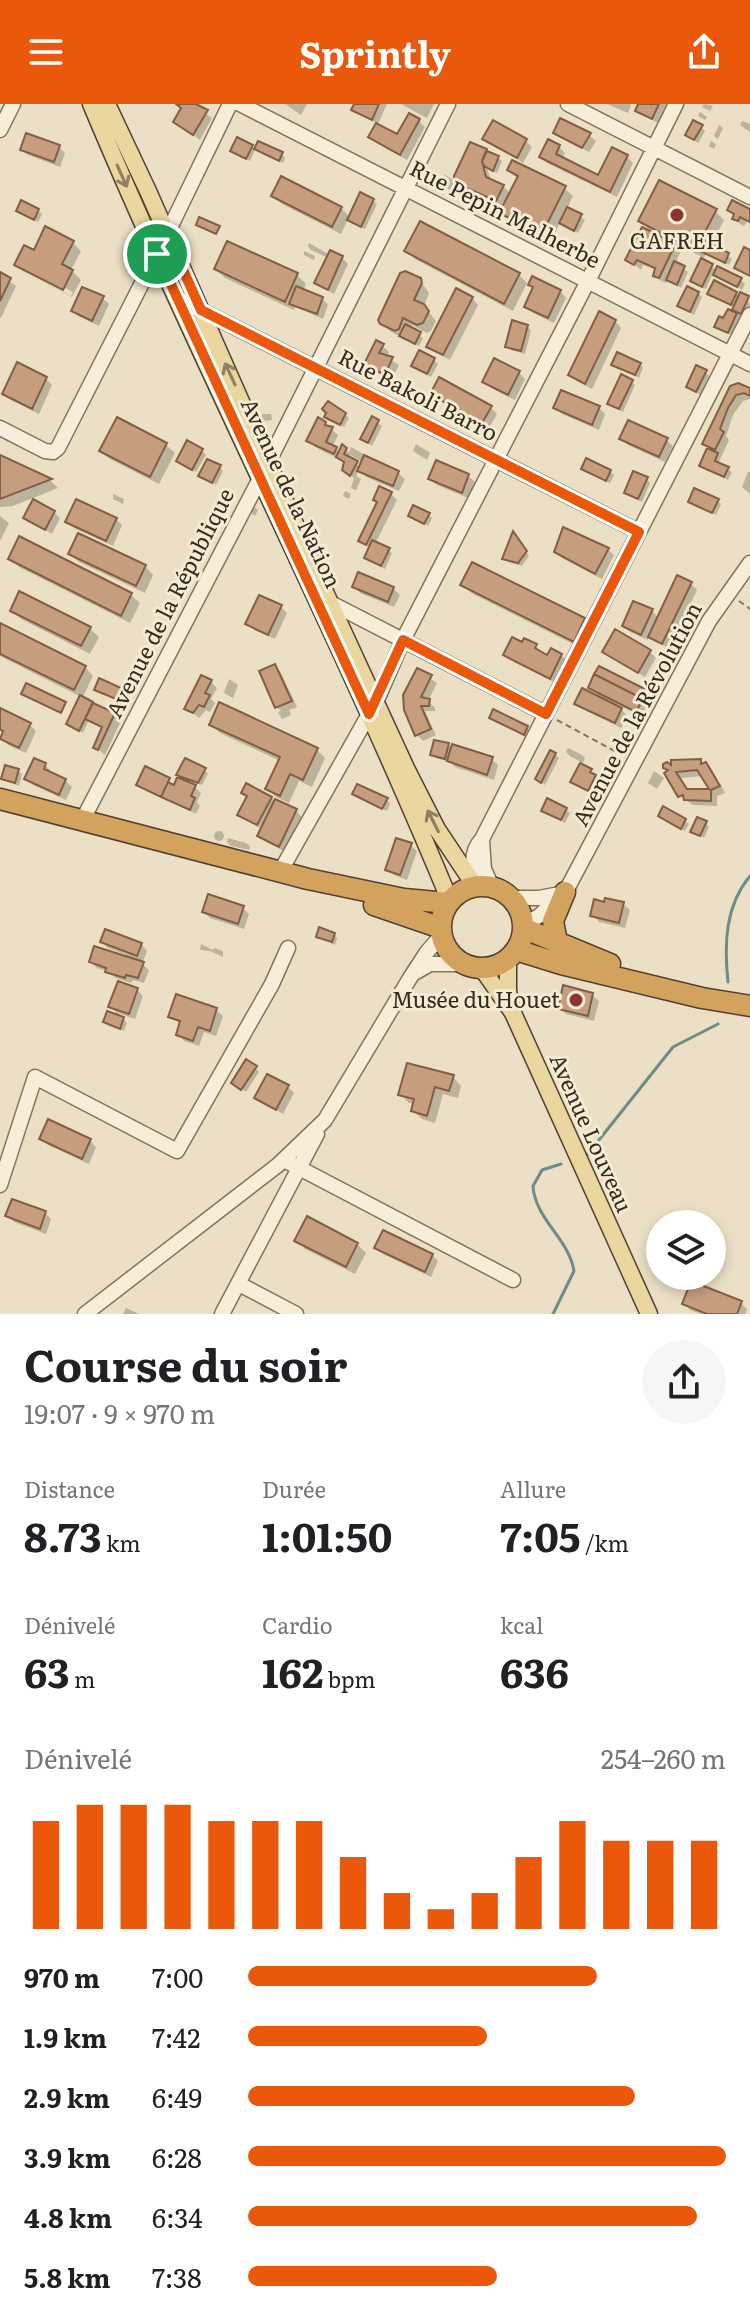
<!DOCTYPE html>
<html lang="fr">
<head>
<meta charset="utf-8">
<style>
  :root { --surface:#fff; --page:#f6f6f6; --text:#202124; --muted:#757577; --accent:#ea580c }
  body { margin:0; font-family:Literata,serif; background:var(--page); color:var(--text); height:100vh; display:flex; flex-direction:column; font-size:30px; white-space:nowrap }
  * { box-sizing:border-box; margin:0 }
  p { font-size:26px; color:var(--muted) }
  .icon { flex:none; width:44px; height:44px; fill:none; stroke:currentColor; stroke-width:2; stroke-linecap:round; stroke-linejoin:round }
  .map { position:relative; height:1210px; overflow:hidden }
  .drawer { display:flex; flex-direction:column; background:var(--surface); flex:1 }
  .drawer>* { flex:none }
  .fabs { position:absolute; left:646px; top:1106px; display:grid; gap:16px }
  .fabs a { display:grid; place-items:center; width:80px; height:80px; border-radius:50%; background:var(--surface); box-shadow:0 4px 12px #0003; font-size:40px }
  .pin { position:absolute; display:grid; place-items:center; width:68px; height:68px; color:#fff; margin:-34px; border:4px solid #fff; border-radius:50%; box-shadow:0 2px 8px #0007 }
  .round { display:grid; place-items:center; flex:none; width:84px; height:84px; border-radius:42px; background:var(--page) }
  .summary { display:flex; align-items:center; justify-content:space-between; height:136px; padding:0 24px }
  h1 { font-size:44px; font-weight:700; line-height:60px }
  .figures { display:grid; grid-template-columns:repeat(3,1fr); gap:12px; height:136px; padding:8px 24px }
  .figures div { display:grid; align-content:center }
  .figures b { font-size:40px; font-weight:700 }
  .figures small { font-size:22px; font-weight:400 }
  .figures p { font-size:22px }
  .chart { height:224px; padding:16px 24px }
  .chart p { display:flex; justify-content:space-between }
  .chart svg { width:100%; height:144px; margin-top:8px; stroke:var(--accent); stroke-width:6 }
  ul { padding:0 24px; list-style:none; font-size:26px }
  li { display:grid; grid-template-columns:128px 96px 1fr; align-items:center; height:60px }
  li i { height:20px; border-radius:10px; background:var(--accent) }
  header { display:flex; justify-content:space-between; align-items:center; height:104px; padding:0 24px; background:var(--accent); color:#fff; font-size:36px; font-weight:700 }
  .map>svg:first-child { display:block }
  .shadow { fill:#0003; fill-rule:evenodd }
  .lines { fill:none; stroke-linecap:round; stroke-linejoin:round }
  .stream { stroke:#6e8c85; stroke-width:3 }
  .building { fill:#c69e7e; stroke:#815e44; stroke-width:2; fill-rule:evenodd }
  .minor-casing { stroke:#84735c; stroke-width:17 }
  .major-casing { stroke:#524130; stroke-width:19 }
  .highway-casing { stroke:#524130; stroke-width:23 }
  .path { stroke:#84735c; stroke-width:2; stroke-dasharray:6 4; stroke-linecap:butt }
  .minor { stroke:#f6eed8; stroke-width:14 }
  .major { stroke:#ebd6a0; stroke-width:16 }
  .highway { stroke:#d3a25c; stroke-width:20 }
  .oneway { stroke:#908060 }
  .route-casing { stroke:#fff; stroke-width:16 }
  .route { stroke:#ea580c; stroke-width:10 }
  .poi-dot { fill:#8e3331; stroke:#f3ebd4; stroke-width:3 }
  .labels { text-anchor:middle; stroke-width:6; stroke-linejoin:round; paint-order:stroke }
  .street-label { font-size:22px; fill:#352b1f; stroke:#f3ebd4 }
  .poi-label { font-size:22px; fill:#352b1f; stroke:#f3ebd4 }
</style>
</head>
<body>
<header><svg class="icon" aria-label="menu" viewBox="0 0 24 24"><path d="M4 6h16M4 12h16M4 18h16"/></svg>Sprintly<svg class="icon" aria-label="share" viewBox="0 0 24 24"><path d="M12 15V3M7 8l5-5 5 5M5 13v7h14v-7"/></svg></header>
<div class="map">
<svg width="750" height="1210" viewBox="0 0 750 1210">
  <rect width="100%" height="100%" fill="#ebe0c5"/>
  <path class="shadow" d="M178 0H191L212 14 200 36 175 18 183 6Z
    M285 0H307L301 11Z
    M356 0H387L377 22 398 33 418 16 425 23 407 56 377 39 371 33 378 20 360 11 354 5Z
    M401 0H434L427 14Z
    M607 0H630L631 1 628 9Z
    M640 0H668L659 20 637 6Z
    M704 0 713 2 710 7 702 3Z
    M700 8 707 13 705 16 698 12Z
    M742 17 750 20V28L740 21Z
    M719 21 723 24 718 35 714 32Z
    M701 23 705 27 698 39 687 31Z
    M556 28 589 31 596 37 589 48 562 34Z
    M485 34 526 37 532 43 523 59Z
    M711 37 716 40 714 45 709 42Z
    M251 42 255 46 250 57 232 47Z
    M59 43 65 49 60 63 28 51 22 45Z
    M559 43 565 49 562 56 599 73 627 53 633 59 617 93 547 59 541 53Z
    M256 45 281 50 285 54 283 59Z
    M486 47 502 57 497 69 487 64 491 77 503 82 511 90 518 75 509 66 564 84 573 92 567 105 585 116 578 129 560 118 551 138 510 118 502 109 505 103 463 84 457 78Z
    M444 70 453 76 456 86 454 90 447 84Z
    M273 92 341 104 350 113 373 97 377 100 365 125 348 115 341 130 282 100Z
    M18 106 38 107 42 110 38 118Z
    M729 106 750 107V119L747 118 744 122 740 120Z
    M715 107 724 116 711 141 732 155 729 161 706 150 704 154 673 138 681 147 675 160 688 168 681 184 668 176 666 179 661 177 655 171 657 166 643 161 641 166 628 155 653 129 640 117Z
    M72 138 81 147 71 166 81 176 72 193 24 168 71 192 73 188 24 163V168L16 160 35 148Z
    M228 139 297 171 306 180 303 187 322 194 328 201 323 215 295 203 294 206 225 174 216 165Z
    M309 139 330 151 342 154 348 160 334 190 316 179 328 154 311 146 308 142Z
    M304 147 315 152 314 156 304 151Z
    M406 147 519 171 527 179 513 207 415 155Z
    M711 162 717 167 741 176 745 180 742 186 713 169 706 185 696 180 693 177Z
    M0 171 16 182 1 214 0 213Z
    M420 176 429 189 424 202 436 217 431 227 427 229 412 221 410 225 423 234 419 242 391 228 381 219Z
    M535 185 560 187 566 194 554 219 533 209 526 202Z
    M698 189 702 193 694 211 680 202Z
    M736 189 740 193 748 194 750 201 745 212 741 211 732 231 717 222 732 210 735 204 710 190Z
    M102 194 109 200 99 222 80 213 74 207Z
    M472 194 478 201 450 256 435 248 429 242Z
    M615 217 621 224 592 285 577 277 570 271Z
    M527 223 531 226 525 250 511 246 507 242Z
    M382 242 389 248 386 253 399 261 392 275 372 266 366 260Z
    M434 256 438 260 431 273 413 262Z
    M640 260 643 264 639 274 614 261Z
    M705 268 709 272 700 291 688 283Z
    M519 269 525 275 515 296 491 284 485 278Z
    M46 275 52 281 39 310 11 296 4 290Z
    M632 278 635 281 623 308 613 303 609 299Z
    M732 283 750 286V295L743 297 733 311 726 332 729 336 718 360 732 368 728 376 701 362 709 344 705 340Z
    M432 290 491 304 497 310 489 324 438 296Z
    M556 304H599L605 310 599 326 562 310Z
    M262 310H271L272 316 262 317Z
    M345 310 349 314 344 323 327 313Z
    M372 315 382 322 372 342 363 335Z
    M118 316 166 341 175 349 159 380 110 355 102 347Z
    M324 319 338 331 332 343 340 349 342 343 349 348 351 343 398 369 405 375 399 387 366 373 359 365 356 372 361 375 356 386 351 384 354 374 348 369 346 359 315 343 309 337ZM350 351 364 358 361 364 348 353Z
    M622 335 666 336 673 342 665 358 628 341Z
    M416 340 430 349 427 356 413 347Z
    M202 347 206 351 196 368 178 357Z
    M0 353 51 377 58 384 13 402 0 403Z
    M437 359 468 372 475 378 468 394 437 381 431 375Z
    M219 363 223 367 216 381 201 372Z
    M610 367 614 371 610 379 587 368Z
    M748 368H750V390L742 383Z
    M647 375 650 379 642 398 626 389Z
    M345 387 351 390 349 395 343 392Z
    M113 390 124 395 123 400 113 395Z
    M391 390 397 396 375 440 392 449 385 465 366 454 370 445 360 436Z
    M717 396 721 400 716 411 691 397Z
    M254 403 258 406 255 412 251 409Z
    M54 408 60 414 52 430 25 414Z
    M428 410 432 414 428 422 410 412Z
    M0 412 9 419 0 437Z
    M116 415 122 421 113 442 74 424 67 418Z
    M516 433 529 452 522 462 508 458 505 455Z
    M607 445 614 451 602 475 562 454 556 448Z
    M71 450 145 462 153 471 145 489 79 458Z
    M10 455 131 491 140 499 130 519 19 463Z
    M473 460 584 516 593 525 583 545 471 489 463 481Z
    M691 480 697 486 669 545 649 532 648 536 630 528 624 522 652 507 659 514Z
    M354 482 393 484 400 491 394 503 360 489Z
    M281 503 287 509 275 535 254 526 248 520Z
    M12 506 90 525 99 533 90 550 21 515Z
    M0 521 85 563 93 572 82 595 114 611 121 617 105 651 95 643 103 625 89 616 83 629 68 620 81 593 0 552Z
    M535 542 548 554 561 551 567 557 556 579 512 557 505 551Z
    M604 548H650L656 554 645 573Z
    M275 562 281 569 297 603 289 606 291 611 282 615 278 608 281 607 277 603Z
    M418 567 437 579 428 597 435 604V607H425L436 631 423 637 417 631Z
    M229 575 238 581 233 594 224 589Z
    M211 578 217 584 211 595 215 599 210 608 206 606 199 614 187 604Z
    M590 583 646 588 650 592 647 597 640 594 648 603 643 613 617 600 627 612 621 624 583 605 577 599 602 595Z
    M97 585H120L123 589 120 597Z
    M0 607 30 621 36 627 26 649 8 641 2 634 4 629 0 627Z
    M491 614 527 624 531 628 528 634Z
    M211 620 316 645 325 654 312 683 299 677 289 699 276 693 267 685 280 657 220 629Z
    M448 641 453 645 492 655 498 661 494 676 455 663 450 658 436 654 433 651Z
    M568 644 582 651 585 654 583 659 570 652 566 648Z
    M555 650 559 654 545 681 538 675Z
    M701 657 712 666 725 689 717 692V702L693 701 680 692 674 665ZM703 672 712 687H688L680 674Z
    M45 661 51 667 50 670 65 676 72 683 66 696 33 681 26 675Z
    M204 666 208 670 202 681 188 676 201 689 197 698 200 702 196 710 145 686 139 680 168 676 175 683 187 680 179 670Z
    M18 667 22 670 19 682 4 675Z
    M591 667 599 677 593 689 577 681Z
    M654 667 664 674 657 685 648 679Z
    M354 690 387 696 390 700 387 707Z
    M588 692 598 699 593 710 583 703Z
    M271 694 296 707 302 713 286 748 266 738 260 732 263 726 240 711Z
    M566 706 570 709 565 719 548 710Z
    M660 712 685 717 689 720 685 727Z
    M706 719 709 723 704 734 693 727Z
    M214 732a5 5 0 1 1 10 0a5 5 0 1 1-10 0Z
    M228 734 246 739 250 742 249 746 231 742 227 738Z
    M410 741 417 747 407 776 394 771 388 765Z
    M623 800 630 806 625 824 599 818 593 811Z
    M243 804 249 810 244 825 210 814 204 808Z
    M334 831 337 834 335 841 318 832Z
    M102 838 141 840 147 847 142 860 149 866 144 879 133 876 131 879 116 874 107 867 97 864 91 858 126 854 127 851 108 844Z
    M201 840 213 846 214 844 223 847V853L210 847 200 846Z
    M137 886 143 892 135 915 118 909 127 919 124 927 109 922 105 918 122 915 111 903Z
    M592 891 599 897 594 917 566 910 560 904Z
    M216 906 223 912 216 932 204 928 199 942 184 937 178 930 181 920 171 913Z
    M256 964 259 968 246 988 237 982Z
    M453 973 461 982 458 994 443 990 435 1019 422 1015 413 1007 415 1000 409 999 400 990Z
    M288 983 294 989 283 1010 257 994Z
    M49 1018 90 1037 96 1043 89 1060 48 1041 42 1035Z
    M45 1109 51 1115 46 1130 14 1118 8 1112Z
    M297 1136 357 1140 366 1149 355 1170 305 1145Z
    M377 1144 432 1151 438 1157 431 1173 383 1150Z
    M684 1199H741L747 1205 745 1210H701L690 1206Z
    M126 1204 139 1210H123Z"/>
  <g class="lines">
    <path class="stream" d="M728 878C724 841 725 802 750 772
      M587 1051 673 943 718 920
      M553 1210 574 1167C569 1135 535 1115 533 1082L542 1066 561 1060"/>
  </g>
  <path class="building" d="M196 0 208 6 193 31 173 18 181 4 176 0Z
    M354 0H379L372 16 351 6Z
    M638 0H659L652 15 635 7Z
    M409 9 420 15 400 51 368 33 376 19 397 30Z
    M560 14 591 29 582 44 553 29Z
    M493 16 527 35 517 54 482 35Z
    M693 16 703 21 694 36 685 31Z
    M26 29 60 41 54 58 20 46Z
    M237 33 253 41 246 55 230 47Z
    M548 35 560 41 556 50 598 71 612 43 628 51 610 88 539 53Z
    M258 37 283 48 279 57 254 45Z
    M470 38 487 45 482 57 486 73 504 81 496 97 455 79 454 72Z
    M487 47 499 52 493 67 484 62 482 57Z
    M512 56 566 82 542 130 499 109 518 72 507 66Z
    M281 72 342 103 332 123 271 92Z
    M659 76 717 105 695 147 638 117Z
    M360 88 374 95 361 123 347 116Z
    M21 96 39 105 34 116 16 107Z
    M732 96 750 105V118L740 113 738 117 732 115 734 110 727 106Z
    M567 103 582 110 574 127 559 119Z
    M199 113 220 122 216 130 196 121Z
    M420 117 520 169 504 200 404 147Z
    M45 122 74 137 62 160 73 166 63 186 14 161 24 141 34 146Z
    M642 123 676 139 659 174 653 172 655 164 637 156 634 161 625 156Z
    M704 136 729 149 725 159 700 147Z
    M227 137 298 169 285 198 214 165Z
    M744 143 750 146V172L734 164Z
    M330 146 343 152 328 186 314 179Z
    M701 154 713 160 702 183 690 177Z
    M674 157 685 162 677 181 666 176Z
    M717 162 742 174 737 183 713 171Z
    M405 167 421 174 422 179 414 196 424 200 429 207 423 219 417 221 403 214 399 225 395 227 380 220 378 216 400 169Z
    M0 168 11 174 0 197Z
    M532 172 561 186 548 214 524 203 533 183 528 181Z
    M714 176 737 188 731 201 707 190Z
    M296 182 323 193 317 210 289 200Z
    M687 182 699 188 690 208 677 202Z
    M82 183 104 192 92 217 71 207Z
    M456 184 473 193 443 251 426 243Z
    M740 188 749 192 741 210 732 206Z
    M728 205 737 209 728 229 714 223 719 212 723 214Z
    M599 207 616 216 585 280 568 271Z
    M512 216 528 221 521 247 505 243Z
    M405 220 421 228 415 240 399 232Z
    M376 236 384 240 379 249 393 253 385 271 364 260Z
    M419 246 435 254 427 270 411 262Z
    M617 248 641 259 635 271 611 261Z
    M494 254 520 267 508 291 482 278Z
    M17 258 47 273 32 305 2 290Z
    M696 261 707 266 696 288 686 283Z
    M621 270 633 276 619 305 607 300Z
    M439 273 492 302 482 319 430 290Z
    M738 279 750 284V292L744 289 736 291 728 304 720 325 724 328 715 346 702 340 730 282Z
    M561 286 600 302 592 321 553 304Z
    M328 297 346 309 340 321 324 313 326 309 322 305Z
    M372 312 379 316 368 339 360 335Z
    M117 313 167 339 150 373 99 347Z
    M318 313 326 318 325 321 333 323 326 338 337 343 334 350 306 337Z
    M628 316 668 334 659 353 619 335Z
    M187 336 203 345 192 366 176 357Z
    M342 340 347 344 344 350 358 357 350 372 342 366 344 358 336 353Z
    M707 344 718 349 715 357 729 363 724 373 699 362Z
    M0 351 52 375 0 395Z
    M364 351 399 367 393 382 357 367Z
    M586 354 611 366 606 377 581 365Z
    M207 355 221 361 212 379 198 372Z
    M436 356 469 370 462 389 428 375Z
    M633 367 648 373 638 395 624 389Z
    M379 382 392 388 366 441 358 437 377 398 373 396Z
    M694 384 719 395 712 409 688 398Z
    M33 395 55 407 45 426 23 414Z
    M76 395 117 414 106 437 65 418Z
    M413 401 430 409 424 420 408 412Z
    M563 423 609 444 595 470 554 448Z
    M513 427 527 447 518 459 502 455Z
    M78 429 146 461 136 482 68 450Z
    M19 432 132 489 121 512 8 455Z
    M372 436 390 444 381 462 364 454Z
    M472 458 585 514 574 538 460 481Z
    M358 468 394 483 388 498 352 483Z
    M677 471 692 478 662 540 648 533Z
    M19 487 91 523 81 542 10 507Z
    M259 491 282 501 268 531 245 520Z
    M633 497 653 505 641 531 622 522Z
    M0 519 86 562 74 586 0 550Z
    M615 525 651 546 638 569 602 548Z
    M512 533 522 538 524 534 537 540 535 544 547 551 551 544 562 550 550 575 503 551Z
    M275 560 292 597 275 604 259 567Z
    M599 562 647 586 643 595 594 570Z
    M417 564 432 571 421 593 430 595 429 602H421L431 625 415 632 404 606 403 591Z
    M594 570 643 595 636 608 588 584Z
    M201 571 212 576 205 589 210 591 204 603 199 601 193 609 184 605Z
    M99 574 121 584 116 595 94 586Z
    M26 579 66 598 61 609 21 590Z
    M582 584 622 604 615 619 574 600Z
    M80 591 93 598 79 627 66 620Z
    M219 598 318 644 303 676 290 670 280 692 265 685 280 653 209 621Z
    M93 599 115 609 98 646 93 644 102 623 85 615Z
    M0 604 31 619 19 644 0 635 3 627 0 625Z
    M493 605 528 622 524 631 489 614Z
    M434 636 449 639 445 655 430 651Z
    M452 640 493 653 487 671 447 657Z
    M550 646 556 649 541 679 535 675Z
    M34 654 46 659 44 665 66 675 59 691 24 675Z
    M185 654 206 664 198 679 176 671Z
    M701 655V660L706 658 720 682 711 686V697L684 696 683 691 678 693 664 669 668 666 663 664V660L667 658 671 661V656ZM697 666 709 685H687L676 668Z
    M580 659 592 665 590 668 596 671 588 687 570 678Z
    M5 661 19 665 15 679 1 675Z
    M145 662 170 674 161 693 136 681Z
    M177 673 196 681 191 692 195 694 190 706 161 693 168 678 174 681Z
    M246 679 272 693 257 721 237 711 247 692 241 689Z
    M357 680 388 694 382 705 352 690Z
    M547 694 567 704 561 716 541 707Z
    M275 695 297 705 279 743 257 732Z
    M663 702 686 715 681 725 658 712Z
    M697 713 707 717 700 732 690 728Z
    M396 734 412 739 400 771 385 766Z
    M208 790 244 802 238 820 202 808Z
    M605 794 624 798 619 819 590 812 594 795 604 798Z
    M319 823 335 829 332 838 316 833Z
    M105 825 142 839 137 852 100 838Z
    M94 842 144 858 138 874 126 871 125 874 105 868 106 864 89 858Z
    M118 877 138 884 129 910 108 903Z
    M563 881 593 889 588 912 558 905Z
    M176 890 217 904 210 927 198 923 193 937 176 931 180 917 168 913Z
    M107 907 124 913 120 925 103 918Z
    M246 955 257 962 241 986 231 979Z
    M407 959 454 971 449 987 435 983 427 1012 411 1007 414 995 398 991Z
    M267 970 289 981 276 1006 254 994Z
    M48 1015 91 1035 82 1055 39 1035Z
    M12 1095 46 1107 40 1125 5 1112Z
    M307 1112 358 1139 346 1163 294 1137Z
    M383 1126 433 1150 425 1168 374 1144Z
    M691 1177 742 1197 737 1210H707L682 1200Z"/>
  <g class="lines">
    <g class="minor-casing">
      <path id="minor" d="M240 0 750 260
        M568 0 750 93
        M0 26 13 0
        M177 194 639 428
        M0 324 45 347 53 348 58 344 167 130 230 0
        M325 496 546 610
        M82 717 268 359 448 0
        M482 737 484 765 492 783
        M280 768 377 596 403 536 588 177 676 0
        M478 782C473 764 469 749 482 735L750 211
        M512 794H539L560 790
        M523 821 539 812 567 785 709 517 750 459
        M416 868 430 860H466
        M284 1056 513 1176
        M0 1081 35 973 177 1047 272 880 288 844
        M239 1180 296 1210
        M85 1210 278 1061 325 1016 410 874 427 848 442 831
        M222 1210 317 1030"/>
    </g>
    <g class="major-casing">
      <path id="major" d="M91 0C204 269 339 528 450 797
        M107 0 148 87 330 499 406 664 437 725 475 782
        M508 855V886L511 904
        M481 863 513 909 649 1210"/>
    </g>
    <g class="highway-casing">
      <path id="highway" d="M0 695 308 775 404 795 448 799
        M441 823a41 41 0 1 1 82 0a41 41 0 1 1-82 0Z
        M374 801 441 824
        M523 824 610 860
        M557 838 553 817 565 788
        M516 846 561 860 702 894 750 902"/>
    </g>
    <path class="path" d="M739 497 750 505
      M557 616 622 651"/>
    <use href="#minor" class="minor"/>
    <use href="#major" class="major"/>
    <use href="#highway" class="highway"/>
  </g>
  <defs><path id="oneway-shaft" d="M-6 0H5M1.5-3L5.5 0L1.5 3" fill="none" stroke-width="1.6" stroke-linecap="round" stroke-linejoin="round" transform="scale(2)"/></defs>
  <g class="oneway">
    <use href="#oneway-shaft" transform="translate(122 72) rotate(66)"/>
    <use href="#oneway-shaft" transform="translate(230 270) rotate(-115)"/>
    <use href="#oneway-shaft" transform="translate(433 717) rotate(-117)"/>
  </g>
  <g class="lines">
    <g class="route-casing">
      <path id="route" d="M167 130 201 206 639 428 546 610 403 536 369 610 157 150Z"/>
    </g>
    <use href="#route" class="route"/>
  </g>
  <g class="poi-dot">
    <circle cx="677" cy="111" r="8"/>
    <circle cx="576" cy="896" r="8"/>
  </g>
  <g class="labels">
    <g class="street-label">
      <text transform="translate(505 110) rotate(27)" y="8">Rue Pepin Malherbe</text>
      <text transform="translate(418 291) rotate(27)" y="8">Rue Bakoli Barro</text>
      <text transform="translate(291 389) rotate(65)" y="8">Avenue de la Nation</text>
      <text transform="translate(170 499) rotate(-63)" y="8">Avenue de la République</text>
      <text transform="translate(637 610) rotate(-62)" y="8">Avenue de la Révolution</text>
      <text transform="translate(591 1029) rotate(66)" y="8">Avenue Louveau</text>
    </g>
    <g class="poi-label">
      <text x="677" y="145">GAFREH</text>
      <text x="560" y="904" text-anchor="end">Musée du Houet</text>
    </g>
  </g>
</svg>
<div class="fabs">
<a><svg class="icon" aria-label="layers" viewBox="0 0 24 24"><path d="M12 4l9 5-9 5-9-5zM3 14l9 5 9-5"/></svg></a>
</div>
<div class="pin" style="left:157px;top:150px;background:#1e9e55"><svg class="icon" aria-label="arrive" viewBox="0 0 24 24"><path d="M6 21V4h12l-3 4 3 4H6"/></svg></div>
</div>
<section class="drawer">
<div class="summary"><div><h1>Course du soir</h1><p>19:07 · 9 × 970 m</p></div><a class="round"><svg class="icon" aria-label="share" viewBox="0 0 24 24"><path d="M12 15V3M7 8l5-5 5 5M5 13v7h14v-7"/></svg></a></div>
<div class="figures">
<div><p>Distance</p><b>8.73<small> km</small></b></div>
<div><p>Durée</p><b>1:01:50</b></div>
<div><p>Allure</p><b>7:05<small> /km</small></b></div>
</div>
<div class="figures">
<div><p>Dénivelé</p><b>63<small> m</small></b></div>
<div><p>Cardio</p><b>162<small> bpm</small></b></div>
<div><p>kcal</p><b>636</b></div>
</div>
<div class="chart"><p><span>Dénivelé</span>254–260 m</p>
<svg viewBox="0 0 160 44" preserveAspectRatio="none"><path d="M5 44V11M15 44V6M25 44V6M35 44V6M45 44V11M55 44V11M65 44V11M75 44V22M85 44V33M95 44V38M105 44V33M115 44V22M125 44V11M135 44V17M145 44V17M155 44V17"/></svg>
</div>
<ul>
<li><b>970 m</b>7:00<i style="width:73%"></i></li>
<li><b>1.9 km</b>7:42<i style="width:50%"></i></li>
<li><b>2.9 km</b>6:49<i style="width:81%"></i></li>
<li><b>3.9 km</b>6:28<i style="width:100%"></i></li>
<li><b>4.8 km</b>6:34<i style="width:94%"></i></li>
<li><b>5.8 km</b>7:38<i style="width:52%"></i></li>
</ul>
</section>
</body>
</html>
